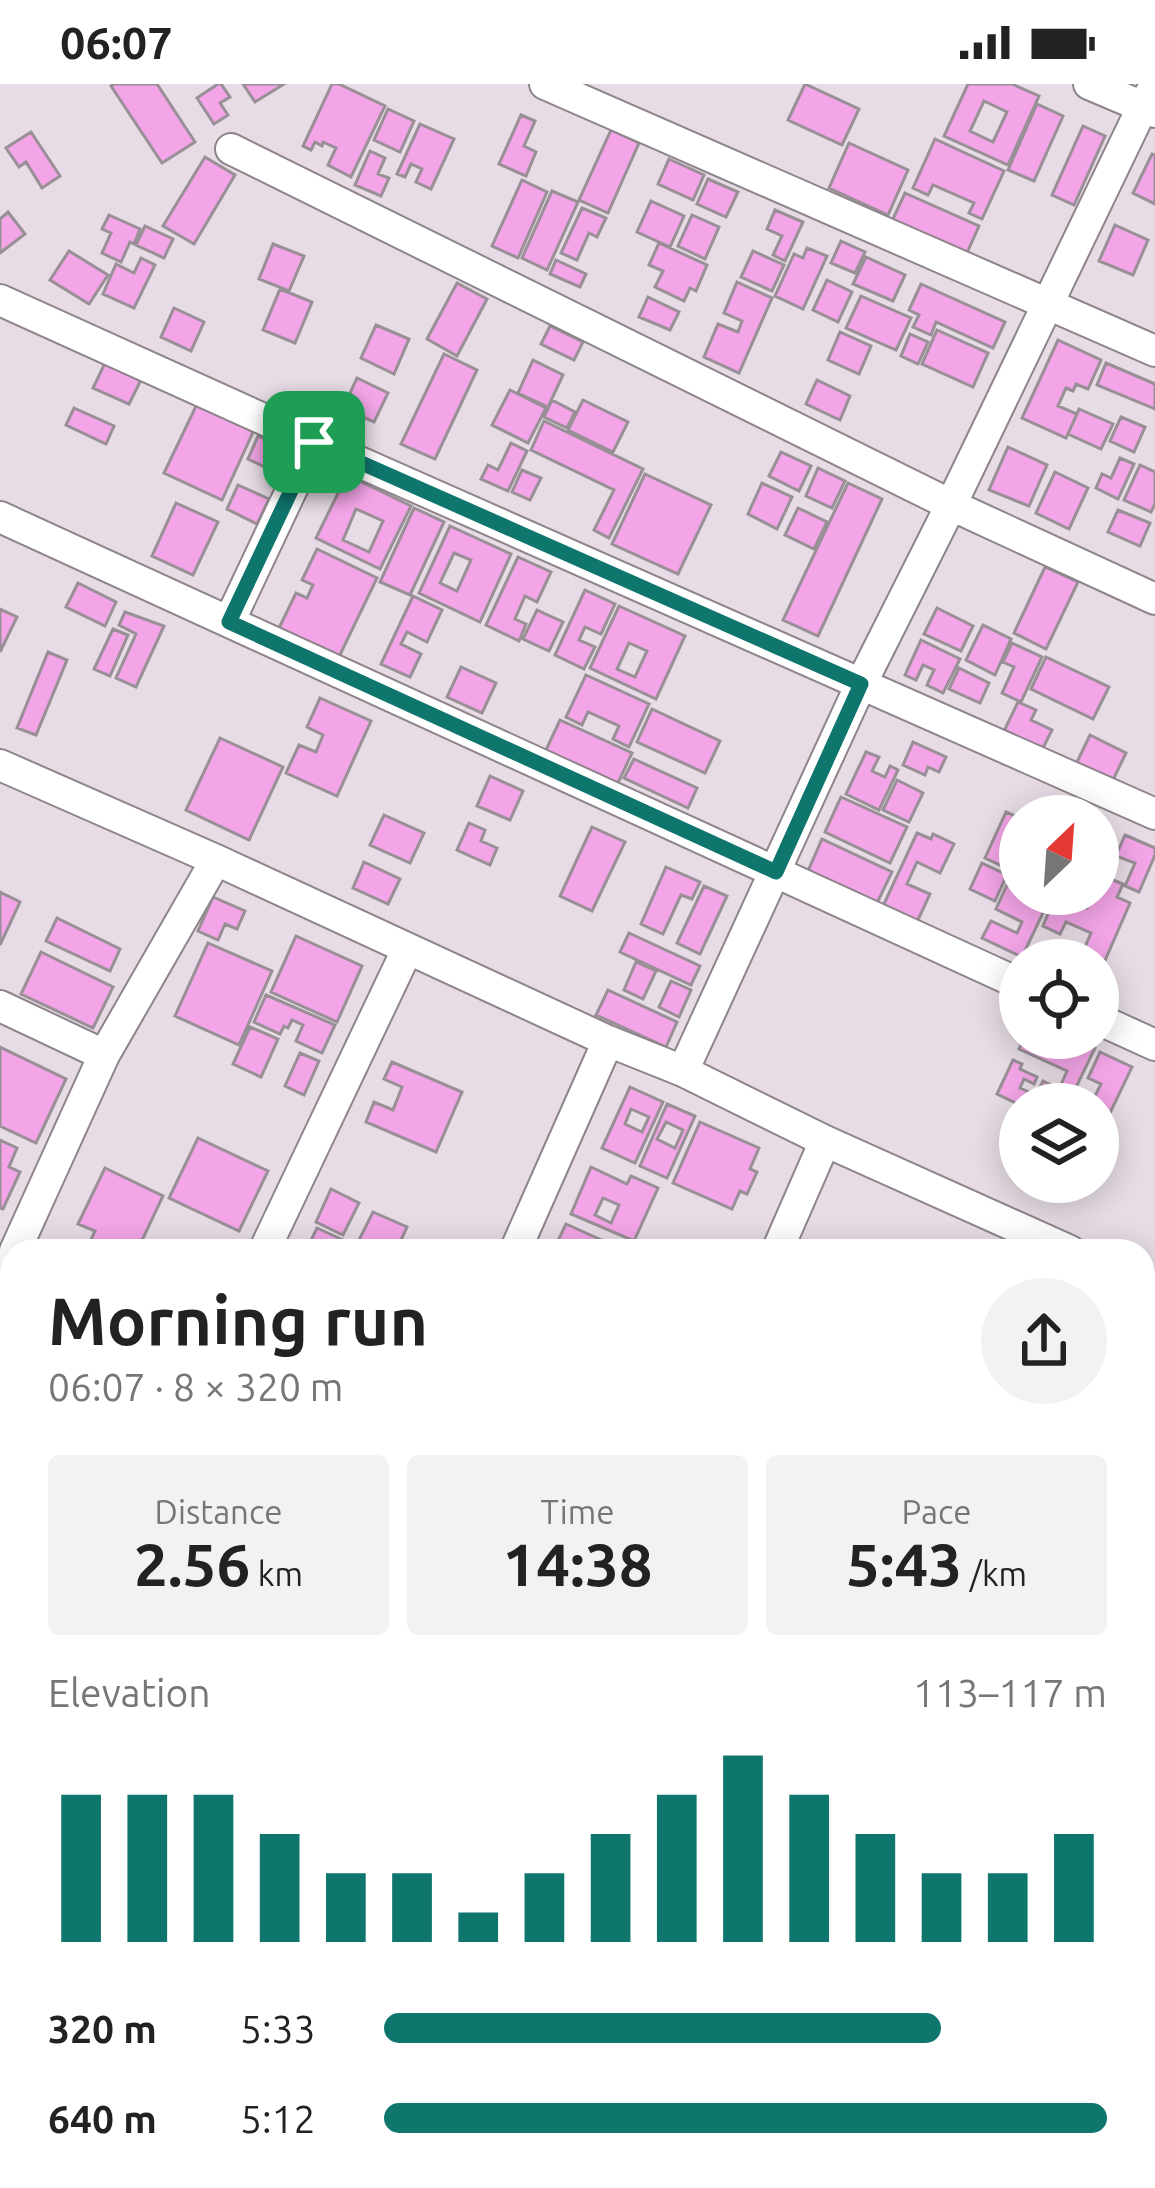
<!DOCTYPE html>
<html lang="en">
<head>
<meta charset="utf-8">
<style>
  :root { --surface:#fff; --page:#f2f2f2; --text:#222; --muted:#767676; --accent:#0f766e }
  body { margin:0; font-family:Ubuntu,sans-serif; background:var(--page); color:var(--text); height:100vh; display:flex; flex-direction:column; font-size:45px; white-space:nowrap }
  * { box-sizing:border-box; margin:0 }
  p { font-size:39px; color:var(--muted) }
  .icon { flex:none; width:66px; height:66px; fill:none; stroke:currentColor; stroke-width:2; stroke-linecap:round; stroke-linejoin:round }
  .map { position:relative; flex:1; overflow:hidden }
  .details { position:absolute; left:0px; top:1155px; width:1155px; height:951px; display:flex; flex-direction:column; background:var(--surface); border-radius:36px 36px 0 0; box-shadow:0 6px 30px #0003 }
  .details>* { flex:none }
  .needle { width:78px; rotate:25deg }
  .fabs { position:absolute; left:999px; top:711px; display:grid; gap:24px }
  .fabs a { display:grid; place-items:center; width:120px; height:120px; border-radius:50%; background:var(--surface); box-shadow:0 6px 30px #0003; font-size:60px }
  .pin { position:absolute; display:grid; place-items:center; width:102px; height:102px; color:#fff; margin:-51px; border-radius:24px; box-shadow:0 6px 18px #0006 }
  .round { display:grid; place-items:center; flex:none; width:126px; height:126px; border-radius:63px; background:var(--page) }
  .head { display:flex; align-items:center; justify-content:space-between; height:204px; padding:0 48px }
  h1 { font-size:66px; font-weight:700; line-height:90px }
  .stats { display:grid; grid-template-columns:repeat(3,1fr); gap:18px; height:204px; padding:12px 48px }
  .stats div { display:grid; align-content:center; border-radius:12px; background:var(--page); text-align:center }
  .stats b { font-size:60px; font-weight:700 }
  .stats small { font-size:33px; font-weight:400 }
  .stats p { font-size:33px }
  .chart { height:336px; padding:24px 48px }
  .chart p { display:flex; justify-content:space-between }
  .chart svg { width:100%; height:216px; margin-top:12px; stroke:var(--accent); stroke-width:6 }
  ul { padding:0 48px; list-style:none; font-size:39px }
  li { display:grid; grid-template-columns:192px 144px 1fr; align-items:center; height:90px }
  li i { height:30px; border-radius:15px; background:var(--accent) }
  .status { display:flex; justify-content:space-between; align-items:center; height:84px; padding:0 60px; background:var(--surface); direction:ltr }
  .status svg { height:33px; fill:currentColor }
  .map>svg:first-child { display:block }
  .building { fill:#f4a5e7; stroke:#998f97; stroke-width:3; fill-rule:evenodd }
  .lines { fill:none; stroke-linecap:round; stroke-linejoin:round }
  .street-casing { stroke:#8e848c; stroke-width:34 }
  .street { stroke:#fff; stroke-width:30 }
  .route-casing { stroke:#fff; stroke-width:24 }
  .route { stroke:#0f766e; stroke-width:15 }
</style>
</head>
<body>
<div class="status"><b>06:07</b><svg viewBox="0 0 49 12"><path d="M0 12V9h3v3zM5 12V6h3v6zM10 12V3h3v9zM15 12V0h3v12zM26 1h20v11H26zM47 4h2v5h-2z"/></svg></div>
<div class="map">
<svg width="1155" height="2104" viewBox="0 0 1155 2104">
  <rect width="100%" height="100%" fill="#e7dce5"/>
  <path class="building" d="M114 0H157L195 58 162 79 111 2Z
    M218 0H221L230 13 220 19 228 31 214 40 197 14Z
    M243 0H284L255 18Z
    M332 0H339L385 22 351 93 328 81 336 64 323 58 322 62 315 58 311 66 303 62Z
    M805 0 859 25 842 61 788 36Z
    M968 0H1012L1039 12 1008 81 944 52ZM984 17 1007 28 993 58 970 47Z
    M1037 20 1063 32 1034 97 1008 86Z
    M388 25 414 37 400 68 374 56Z
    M521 31 535 37 524 62 536 68 526 92 499 80Z
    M420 40 454 55 431 105 416 98 422 85 411 80 405 93 397 90Z
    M1083 42 1105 52 1074 121 1052 111Z
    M611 46 639 59 608 129 579 116Z
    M31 48 60 92 42 104 26 78 19 83 6 64Z
    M935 55 1004 87 982 135 969 129 974 119 933 101 928 111 913 104Z
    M849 59 908 86 888 131 829 104Z
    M370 67 385 74 378 90 389 94 381 112 355 101Z
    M1152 70 1155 71V120L1133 109Z
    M205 73 235 91 194 160 163 142Z
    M669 75 704 91 693 116 658 100Z
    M708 95 738 108 726 133 697 120Z
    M522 96 547 108 518 174 492 162Z
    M552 107 578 118 547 186 522 174Z
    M905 109 979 142 966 171 892 137Z
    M651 117 684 132 670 163 637 148Z
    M582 124 606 134 597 153 589 149 577 176 561 169Z
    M775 126 803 138 785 177 773 171 782 152 767 145Z
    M8 128 25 150 0 169V135Z
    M109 131 140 145 134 160 130 158 121 178 102 169 111 149 102 145Z
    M692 131 719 143 705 175 678 162Z
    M1115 141 1148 156 1133 191 1099 177Z
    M145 142 173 155 164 174 136 161Z
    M841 157 865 168 855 189 831 179Z
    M659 159 707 181 696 207 690 204 684 217 655 203 663 187 649 181Z
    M273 160 304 172 289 207 259 195Z
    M807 164 827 172 803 225 775 212 794 170 803 174Z
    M69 167 108 191 89 220 50 196Z
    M753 167 784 181 772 207 741 193Z
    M866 173 905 191 893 217 853 200Z
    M141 174 155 181 134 224 103 210 116 180 134 189Z
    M556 176 586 190 580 203 550 190Z
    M827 196 852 208 838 238 813 226Z
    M737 198 772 214 739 289 704 273 718 240 738 248 742 237 724 229Z
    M457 199 487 215 457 272 427 255Z
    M921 200 1005 238 993 264 936 238 931 251 913 243 919 231 909 226Z
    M280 205 312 218 295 259 263 246Z
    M861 212 911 234 896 266 846 244Z
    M648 213 679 228 670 246 639 233Z
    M174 224 204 238 191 267 161 253Z
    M376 241 409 255 394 290 361 274Z
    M550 242 583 258 574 276 541 260Z
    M937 246 988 269 973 303 922 280Z
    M840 248 871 262 859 290 828 276Z
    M910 250 928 258 918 280 901 272Z
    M1058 256 1101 276 1088 305 1076 300 1073 307 1066 304 1058 322 1077 330 1066 354 1022 334Z
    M444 270 477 286 435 375 401 360Z
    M533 276 563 291 548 323 518 309Z
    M106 277 142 294 129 320 93 304Z
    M1106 279 1155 300V325L1097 301Z
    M357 294 388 309 374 338 343 324Z
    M817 296 850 312 840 336 806 320Z
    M510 306 546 324 528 359 492 341Z
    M552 316 575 328 567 344 544 333Z
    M583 316 628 338 613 368 568 346Z
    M197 320 254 346 222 416 164 389Z
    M74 324 114 342 106 360 66 341Z
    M1079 325 1113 340 1101 365 1068 350Z
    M1121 333 1145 343 1134 368 1110 357Z
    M544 337 643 385 609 454 594 446 614 406 531 366Z
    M258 352 294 369 284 392 248 375Z
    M511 359 527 367 508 407 481 395 488 381 498 386Z
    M1008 363 1047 381 1029 422 989 406Z
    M781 368 811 382 799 407 769 392Z
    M1120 374 1134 380 1118 415 1096 404 1102 390 1111 394Z
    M1140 381 1155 388V420L1151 428 1124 416Z
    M818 384 845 397 832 424 806 412Z
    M522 386 541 394 530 416 512 408Z
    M1055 388 1088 404 1069 445 1036 429Z
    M645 390 711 421 678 490 612 460Z
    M347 391 411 422 380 485 316 454ZM356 425 383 437 369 468 343 456Z
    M762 399 792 413 777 445 748 430Z
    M848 399 882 415 818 552 783 536Z
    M238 401 269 415 257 440 227 425Z
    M176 419 218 438 193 491 152 472Z
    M414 424 444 438 410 511 380 498Z
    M798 424 827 438 814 465 785 451Z
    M1118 426 1150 439 1140 462 1108 448Z
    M450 442 511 470 480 538 419 509ZM454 469 471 476 457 507 440 499Z
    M317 465 377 494 337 577 277 548 296 509 307 514 313 501 302 496Z
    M518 473 551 488 537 518 525 512 515 535 526 540 519 557 486 541Z
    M1045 483 1078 498 1046 565 1014 549Z
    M78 499 116 518 105 542 66 523Z
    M585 506 615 520 601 550 585 543 579 556 595 563 584 585 555 571Z
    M413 512 442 526 427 558 407 548 401 560 421 570 410 593 381 580Z
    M619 522 685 552 656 615 590 584ZM629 559 647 567 635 593 617 585Z
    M937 524 973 542 961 567 924 550Z
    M0 525 17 533 0 568Z
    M537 526 563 538 549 567 523 555Z
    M125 528 164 542 136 603 116 594 136 550 119 541Z
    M983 541 1011 555 995 591 966 576Z
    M113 545 128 551 110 592 94 585Z
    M921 556 960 575 943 609 927 601 934 586 923 581 916 596 905 591Z
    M1012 559 1042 573 1021 618 1002 609 1014 583 1003 578Z
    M48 568 67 576 36 651 17 644Z
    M1046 573 1109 603 1093 635 1031 605Z
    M461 583 496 599 482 629 447 613Z
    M959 584 989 599 980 619 949 605Z
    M586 591 649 620 629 663 613 655 619 642 588 628 582 641 566 633Z
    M320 614 371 637 337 712 286 689 299 661 316 668 323 651 307 643Z
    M1018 618 1036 626 1031 636 1052 646 1042 666 1004 647Z
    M652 625 720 657 705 689 637 658Z
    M560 636 632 669 617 701 545 668Z
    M1090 651 1126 669 1112 698 1076 680Z
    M220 654 283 683 249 756 186 726Z
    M913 658 946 673 939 688 928 683 925 691 903 681Z
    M866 668 879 673 872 687 885 693 890 682 898 686 879 726 846 710Z
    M634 675 697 704 688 724 624 694Z
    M490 692 523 707 510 736 477 722Z
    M897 696 923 709 909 738 883 726Z
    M841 713 907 743 890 779 825 748Z
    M1006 728 1020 734V750L1011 769 1020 773 1019 790 985 774Z
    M384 731 424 749 410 779 370 761Z
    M469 739 485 746 481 757 497 764 490 781 457 766Z
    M592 743 625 758 592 827 560 812Z
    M917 749 931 755 933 750 954 760 940 789 917 778 907 800 930 810 917 838 883 822Z
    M1125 751 1155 764V771L1139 808 1125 802 1135 779 1116 772Z
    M822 755 892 788 877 819 808 787Z
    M364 778 400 795 388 820 353 804Z
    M982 779 1007 791 995 817 970 805Z
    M666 783 700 798 692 815 681 811 663 850 641 840Z
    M1012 790 1020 794V810H1052L1022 873 982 854 991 837 1017 849 1022 838 996 825Z
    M1101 791 1123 800 1117 813 1130 819 1103 881 1098 879V876L1081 872 1091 849 1066 838 1060 850 1043 842 1056 810 1087 824 1093 810H1098Z
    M704 802 727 812 700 870 677 859Z
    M0 808 20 818 0 861Z
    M213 813 245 827 237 845 225 840 218 856 198 847Z
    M57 834 120 865 110 887 46 857Z
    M629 849 700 882 691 901 620 868Z
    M296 852 362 882 337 938 271 908Z
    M208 859 272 887 239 961 175 932Z
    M41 868 113 903 93 944 21 910Z
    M636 878 656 887 643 915 624 906Z
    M671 897 691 906 679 933 659 923Z
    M608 906 677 938 666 963 596 931Z
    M266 911 335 941 322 969 296 957 303 941 292 936 288 944 284 942 280 950 254 938Z
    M250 943 278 955 261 993 233 980Z
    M1024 954H1074L1095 964 1068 1020 1020 1021 997 1010 1013 976 1022 980 1020 985 1037 993 1034 1000 1024 995 1020 1004 1036 1011 1043 997 1059 1005 1067 987 1019 965Z
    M0 963 66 995 36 1059 0 1042Z
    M1100 968 1132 983 1100 1050 1098 1020H1091L1101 1000 1088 994Z
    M300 969 319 977 304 1011 285 1002Z
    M392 978 462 1008 436 1068 366 1038 374 1018 393 1026 402 1003 384 995Z
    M630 1003 663 1018 635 1079 602 1064ZM631 1025 649 1033 642 1048 625 1040Z
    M667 1020 695 1032 667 1094 640 1082ZM666 1038 683 1046 675 1064 657 1055Z
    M700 1038 759 1064 750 1085 757 1088 747 1110 740 1107 732 1125 673 1099Z
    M198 1054 268 1087 239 1147 169 1114Z
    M0 1056 17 1064 9 1083 20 1088 3 1125 0 1124Z
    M591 1083 627 1100 631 1092 658 1104 634 1157 571 1130ZM603 1114 619 1121 611 1139 595 1131Z
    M105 1084 163 1112 137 1167 123 1161 120 1167H104L89 1160 95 1147 78 1140Z
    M331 1105 359 1119 343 1151 316 1138Z
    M373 1128 407 1143 396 1167H376L358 1158Z
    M566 1140 626 1167H546L550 1157 557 1159Z
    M317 1144 367 1167H348L349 1165 334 1158 329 1167H306Z
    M0 1325 10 1330 12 1327V1364L0 1359Z
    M0 1365 12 1371V1442L10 1447 0 1442Z
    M0 1535 12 1541V1612L0 1607Z
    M0 1614 12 1620V1707L0 1702Z
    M721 2094H771L767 2104H718Z"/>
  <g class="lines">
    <g class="street-casing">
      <path id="street" d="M545 0 1155 267
        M1089 0 1155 28
        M231 65 951 421 1155 515
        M0 216 314 358 1155 730
        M0 433 1020 900
        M229 538 314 358
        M0 681 216 776 608 957 683 987 825 1057 1070 1167
        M0 922 104 971
        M1098 935 1155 961
        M683 987 861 600 951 421 1143 22 1155 2
        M15 1167 104 971 216 776
        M264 1167 407 866
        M515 1167 608 957
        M777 1167 825 1057
        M1143 1200 1155 1206
        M0 1201 12 1174
        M0 1487 12 1492
        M1143 1516 1155 1521
        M0 1745 12 1752
        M1143 1807 1155 1781
        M0 2002 12 2007
        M80 2104 85 2094
        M354 2104 359 2094
        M686 2104 690 2094
        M1006 2104 1011 2094"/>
    </g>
    <use href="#street" class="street"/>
  </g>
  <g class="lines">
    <g class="route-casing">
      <path id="route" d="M314 358 861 600 776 788 229 538Z"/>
    </g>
    <use href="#route" class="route"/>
  </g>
</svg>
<div class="fabs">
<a><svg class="needle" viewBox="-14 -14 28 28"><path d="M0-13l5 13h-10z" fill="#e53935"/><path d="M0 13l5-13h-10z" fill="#767676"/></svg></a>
<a><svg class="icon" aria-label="locate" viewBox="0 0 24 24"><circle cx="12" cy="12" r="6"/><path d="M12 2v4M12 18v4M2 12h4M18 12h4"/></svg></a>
<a><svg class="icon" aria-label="layers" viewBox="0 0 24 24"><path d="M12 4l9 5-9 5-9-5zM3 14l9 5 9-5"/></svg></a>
</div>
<div class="pin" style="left:314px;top:358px;background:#1e9e55"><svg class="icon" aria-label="arrive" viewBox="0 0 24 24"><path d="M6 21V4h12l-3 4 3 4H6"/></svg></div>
<section class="details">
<div class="head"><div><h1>Morning run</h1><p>06:07 · 8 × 320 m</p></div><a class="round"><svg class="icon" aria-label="share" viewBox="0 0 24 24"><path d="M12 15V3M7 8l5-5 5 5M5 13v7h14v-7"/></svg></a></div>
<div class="stats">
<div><p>Distance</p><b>2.56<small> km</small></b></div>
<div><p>Time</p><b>14:38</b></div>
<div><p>Pace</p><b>5:43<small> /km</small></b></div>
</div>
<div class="chart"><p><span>Elevation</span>113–117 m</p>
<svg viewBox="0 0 160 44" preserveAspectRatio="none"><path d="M5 44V14M15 44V14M25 44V14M35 44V22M45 44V30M55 44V30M65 44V38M75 44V30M85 44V22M95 44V14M105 44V6M115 44V14M125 44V22M135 44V30M145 44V30M155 44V22"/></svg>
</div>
<ul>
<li><b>320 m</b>5:33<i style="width:77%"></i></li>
<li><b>640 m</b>5:12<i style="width:100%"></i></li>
</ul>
</section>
</div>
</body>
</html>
